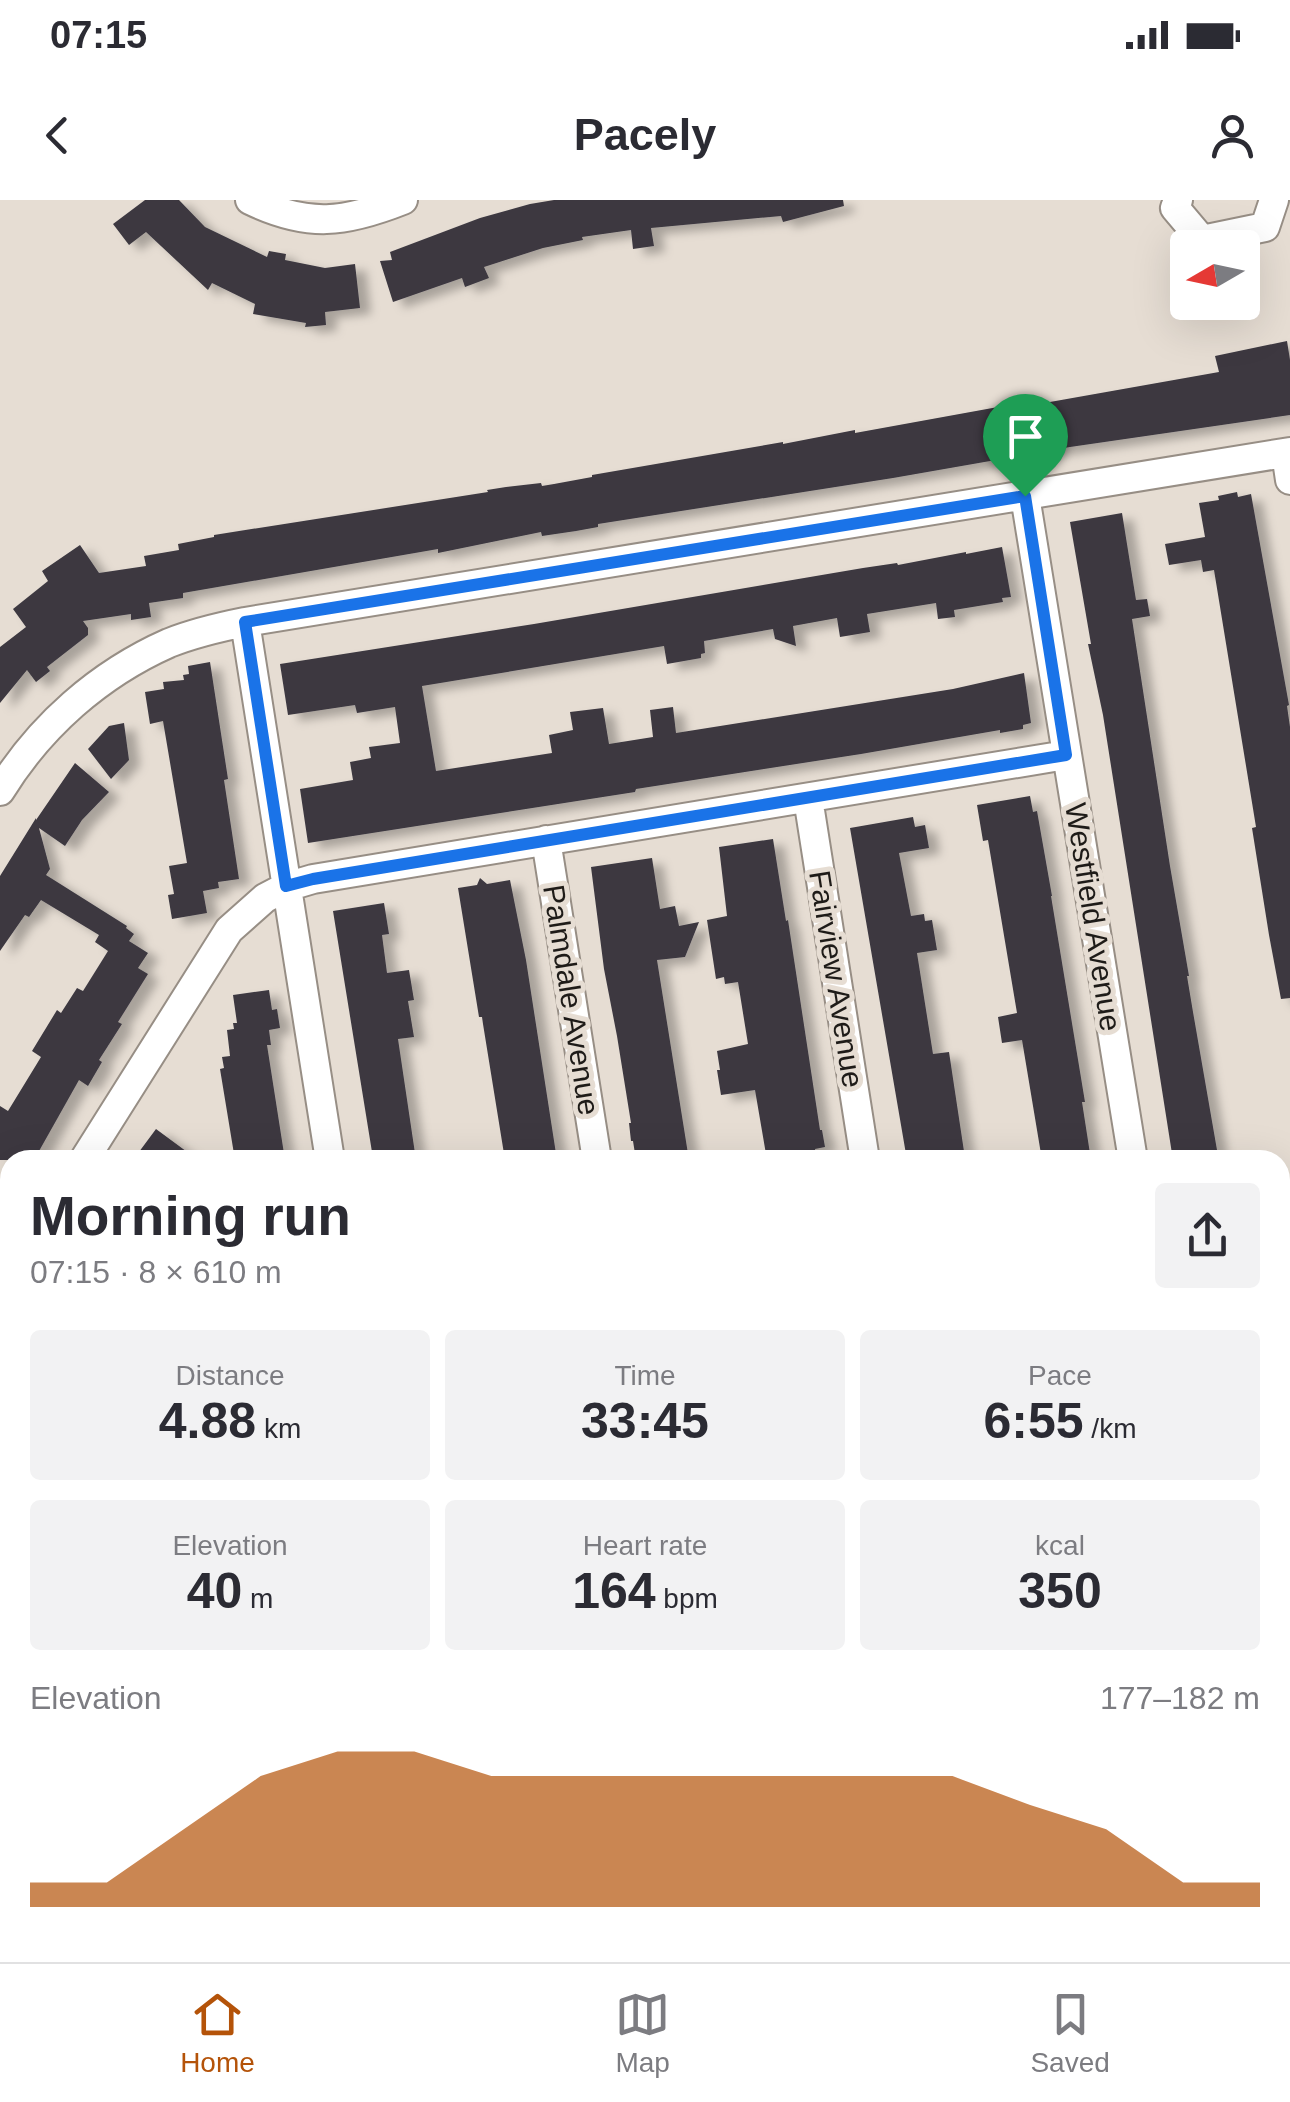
<!DOCTYPE html>
<html lang="en">
<head>
<meta charset="utf-8">
<style>
  :root { --surface:#fff; --page:#f2f2f3; --text:#2b2b33; --muted:#7c7c81; --line:#e1e1e2; --accent:#b45309 }
  body { margin:0; font-family:Arial,sans-serif; background:var(--page); color:var(--text); height:100vh; display:flex; flex-direction:column; font-size:38px; white-space:nowrap }
  * { box-sizing:border-box; margin:0 }
  p { font-size:32px; color:var(--muted) }
  .icon { flex:none; width:55px; height:55px; fill:none; stroke:currentColor; stroke-width:2; stroke-linecap:round; stroke-linejoin:round }
  .map { position:relative; flex:1; overflow:hidden }
  .sheet { position:absolute; left:0px; top:950px; width:1290px; height:812px; display:flex; flex-direction:column; background:var(--surface); border-radius:30px 30px 0 0; box-shadow:0 10px 40px #0002 }
  .sheet>* { flex:none }
  .needle { width:65px; rotate:261deg }
  .tools { position:absolute; left:1170px; top:30px; display:grid; gap:20px }
  .tools a { display:grid; place-items:center; width:90px; height:90px; border-radius:10px; background:var(--surface); box-shadow:0 10px 40px #0002; font-size:50px }
  .pin { position:absolute; display:grid; place-items:center; width:85px; height:85px; color:#fff; margin:-102px -42px; border-radius:50% 50% 50% 0; rotate:-45deg; box-shadow:0 0 10px #0007 }
  .pin .icon { rotate:45deg }
  .round { display:grid; place-items:center; flex:none; width:105px; height:105px; border-radius:10px; background:var(--page) }
  .head { display:flex; align-items:center; justify-content:space-between; height:170px; padding:0 30px }
  h1 { font-size:55px; font-weight:700; line-height:75px }
  .stats { display:grid; grid-template-columns:repeat(3,1fr); gap:15px; height:170px; padding:10px 30px }
  .stats div { display:grid; align-content:center; border-radius:10px; background:var(--page); text-align:center }
  .stats b { font-size:50px; font-weight:700 }
  .stats small { font-size:28px; font-weight:400 }
  .stats p { font-size:28px }
  .chart { height:280px; padding:20px 30px }
  .chart p { display:flex; justify-content:space-between }
  .chart svg { width:100%; height:180px; margin-top:10px; fill:var(--accent); opacity:.7 }
  .status { display:flex; justify-content:space-between; align-items:center; height:70px; padding:0 50px; background:var(--surface); direction:ltr }
  .status svg { height:28px; fill:currentColor }
  header { display:flex; justify-content:space-between; align-items:center; height:130px; padding:0 30px; background:var(--surface); font-size:45px; font-weight:700 }
  .tabs { display:flex; justify-content:space-around; align-items:center; height:140px; border-top:2px solid var(--line); background:var(--surface); font-size:28px; color:var(--muted) }
  .tabs a { display:grid; justify-items:center; gap:5px }
  .tabs .on { color:var(--accent) }
  .map>svg:first-child { display:block }
  .building { fill:#3c3841; filter:url(#shadow) }
  .lines { fill:none; stroke-linecap:round; stroke-linejoin:round }
  .street-casing { stroke:#978e85; stroke-width:32 }
  .secondary-casing { stroke:#978e85; stroke-width:45 }
  .primary-casing { stroke:#7f5c2d; stroke-width:50 }
  .street { stroke:#fff; stroke-width:28 }
  .secondary { stroke:#fff; stroke-width:40 }
  .primary { stroke:#d1b288; stroke-width:45 }
  .route-casing { stroke:#fff; stroke-width:20 }
  .route { stroke:#1a73e8; stroke-width:12 }
  .labels { text-anchor:middle; stroke-width:10; stroke-linejoin:round; paint-order:stroke }
  .street-label { font-size:30px; fill:#1e1b18; stroke:#e6ddd3 }
</style>
</head>
<body>
<div class="status"><b>07:15</b><svg viewBox="0 0 49 12"><path d="M0 12V9h3v3zM5 12V6h3v6zM10 12V3h3v9zM15 12V0h3v12zM26 1h20v11H26zM47 4h2v5h-2z"/></svg></div>
<header><svg class="icon" aria-label="back" viewBox="0 0 24 24"><path d="M15 5l-7 7 7 7"/></svg>Pacely<svg class="icon" aria-label="person" viewBox="0 0 24 24"><circle cx="12" cy="8" r="4"/><path d="M4 21q1-7 8-7t8 7"/></svg></header>
<div class="map">
<svg width="1290" height="1762" viewBox="0 0 1290 1762">
  <defs>
    <filter id="shadow"><feDropShadow dx="11" dy="6" stdDeviation="5" flood-color="#0004"/></filter>
  </defs>
  <rect width="100%" height="100%" fill="#e6ddd3"/>
  <path class="building" d="M145 0H179L205 27 267 57 269 51 286 54 285 60 325 68 355 64 360 108 325 112 326 125 305 127 306 123 253 114 255 104 212 83 208 90 146 32 129 45 113 24Z
    M554 0H843L844 6 783 22 781 16 651 28 654 46 633 49 631 30 582 37 583 40 543 48 484 67 489 78 465 87 462 78 393 102 380 61 392 60 390 52 480 18 530 4Z
    M1287 141 1290 160V215L1070 247 893 278 598 324V327L576 331 542 336 541 332 438 353V349L183 393V398L149 403 151 417 131 420V414L83 421 88 428V435L47 467 50 471 36 482 27 470 0 503V447L26 427 13 409 48 381 42 371 80 345 99 373 146 366 144 356 179 350 178 344 214 337V335L488 292 487 290 506 287 541 283 542 286 554 284 592 277V275L783 242V244L855 230V233L998 207 1032 203 1033 205 1219 172 1215 156Z
    M1237 292 1238 297 1251 294 1289 505 1287 506 1290 527V798L1281 799 1269 735 1252 628 1256 627 1214 370 1203 372 1201 360 1169 365 1165 344 1205 337 1199 303 1219 300 1218 296Z
    M1122 313 1136 400 1147 399 1150 416 1132 419 1170 666 1189 776H1187L1193 812 1217 950H1215L1217 960H1173L1103 515 1088 444H1091L1070 322Z
    M1002 347 1011 397 1002 398 1003 402 954 410 955 417 938 419 936 403 867 414 870 432 840 437 837 418 793 426 796 446 775 439 773 429 704 441 705 453 701 454V458L667 464 664 446 422 486 436 571 552 553 549 535 573 530 570 512 603 508 609 544 653 537 650 510 673 507 676 533 953 489 1024 473 1031 523 1023 525V529L1000 533V530L861 554 636 589 635 592 308 643 300 589 353 580 350 562 371 558 369 547 400 543 395 507 357 513 355 505 288 515 280 464 534 424 863 368 897 363 898 365 966 352V354Z
    M210 462 228 579 224 580 239 679 218 682 219 688 203 691 207 713 172 719 168 695 174 694 169 666 187 663 163 521 150 524 145 492 164 489 163 482 184 480 183 475 189 474 188 466Z
    M124 523 129 560 111 579 88 549 109 526Z
    M75 563 109 592 82 620 65 646 39 628 50 669 46 675 127 726 126 728 134 734 129 741 148 753 138 768 148 774 118 822 122 824 99 860 102 862 88 886 79 880 34 960H0V906L8 911 41 857 32 851 57 810 61 813 77 788 83 791 108 751 95 742 99 735 41 700 29 717 25 715 0 751V676L36 618V620Z
    M1030 596 1033 612 1037 611 1052 696H1051L1085 902H1082L1091 960H1042L1022 840 1002 843 998 817 1017 813 988 640 983 641 977 605Z
    M913 617 915 627 925 625 929 648 899 653 911 716 924 714 925 721 932 720 937 750 917 753 933 854 949 852 965 958 952 960H907L850 628Z
    M773 639 786 721 788 720 820 930H822L825 947 815 949 817 960H767L755 890 721 895 717 870H720L717 851 748 844 738 782 725 784 724 777 716 779 707 720 727 716 719 647Z
    M652 658 660 709 675 706 679 726 699 722 685 757 657 760 689 960H636L633 941H631L629 923H631L617 836 604 769 591 667Z
    M480 678 487 684 510 680 526 760 557 960H505L483 824 482 817H479L458 688 477 685Z
    M384 703 389 734 382 735 387 773 409 770 414 800 408 801 414 837 398 839 416 960H379L378 951 372 952 333 711Z
    M269 790 272 810 277 809 280 828 269 830 271 845H267L285 960H238L237 953 234 954 220 869 224 868 222 857 230 856 227 830 234 829 233 823H237L233 795Z
    M156 929 198 960H133Z"/>
  <g class="lines">
    <g class="street-casing">
      <path id="street" d="M250 0C308 28 345 23 403 0
        M1178 0 1175 8 1202 40 1265 27 1274 0
        M1286 253 1290 280
        M1025 296 1133 960
        M245 422 330 960
        M0 591C40 526 99 474 169 443 194 433 220 427 245 422L1290 252
        M808 598 865 960
        M546 640 597 960
        M84 960 229 730 265 698 286 687 313 679 1066 555
        M0 1093 10 1077
        M1280 1369 1290 1363
        M137 1752 140 1762
        M677 1752 686 1762
        M734 1762 744 1752"/>
    </g>
    <g class="secondary-casing">
      <path id="secondary" d="M1280 1058 1290 1053
        M356 1762 364 1752"/>
    </g>
    <g class="primary-casing">
      <path id="primary" d="M1280 1590 1290 1584
        M1280 1677 1290 1671
        M1021 1762 1033 1752
        M1147 1762 1161 1752"/>
    </g>
    <use href="#street" class="street"/>
    <use href="#secondary" class="secondary"/>
    <use href="#primary" class="primary"/>
  </g>
  <g class="lines">
    <g class="route-casing">
      <path id="route" d="M1025 296 1066 555 313 679 286 686 245 422Z"/>
    </g>
    <use href="#route" class="route"/>
  </g>
  <g class="labels">
    <g class="street-label">
      <text transform="translate(1093 717) rotate(81)" y="10">Westfield Avenue</text>
      <text transform="translate(836 779) rotate(81)" y="10">Fairview Avenue</text>
      <text transform="translate(571 800) rotate(81)" y="10">Palmdale Avenue</text>
    </g>
  </g>
</svg>
<div class="tools">
<a><svg class="needle" viewBox="-14 -14 28 28"><path d="M0-13l5 13h-10z" fill="#e53935"/><path d="M0 13l5-13h-10z" fill="#7c7c81"/></svg></a>
</div>
<div class="pin" style="left:1025px;top:296px;background:#1e9e55"><svg class="icon" aria-label="arrive" viewBox="0 0 24 24"><path d="M6 21V4h12l-3 4 3 4H6"/></svg></div>
<section class="sheet">
<div class="head"><div><h1>Morning run</h1><p>07:15 · 8 × 610 m</p></div><a class="round"><svg class="icon" aria-label="share" viewBox="0 0 24 24"><path d="M12 15V3M7 8l5-5 5 5M5 13v7h14v-7"/></svg></a></div>
<div class="stats">
<div><p>Distance</p><b>4.88<small> km</small></b></div>
<div><p>Time</p><b>33:45</b></div>
<div><p>Pace</p><b>6:55<small> /km</small></b></div>
</div>
<div class="stats">
<div><p>Elevation</p><b>40<small> m</small></b></div>
<div><p>Heart rate</p><b>164<small> bpm</small></b></div>
<div><p>kcal</p><b>350</b></div>
</div>
<div class="chart"><p><span>Elevation</span>177–182 m</p>
<svg viewBox="0 0 160 44" preserveAspectRatio="none"><path d="M0 44V38L10 38L20 25L30 12L40 6L50 6L60 12L70 12L80 12L90 12L100 12L110 12L120 12L130 19L140 25L150 38L160 38V44z"/></svg>
</div>
</section>
</div>
<nav class="tabs">
<a class="on"><svg class="icon" aria-label="home" viewBox="0 0 24 24"><path d="M3 11l9-7 9 7M6 9v11h12V9"/></svg>Home</a>
<a><svg class="icon" aria-label="map" viewBox="0 0 24 24"><path d="M3 6l6-2 6 2 6-2v14l-6 2-6-2-6 2zM9 4v14M15 6v14"/></svg>Map</a>
<a><svg class="icon" aria-label="saved" viewBox="0 0 24 24"><path d="M7 4h10v16l-5-4-5 4z"/></svg>Saved</a>
</nav>
</body>
</html>
